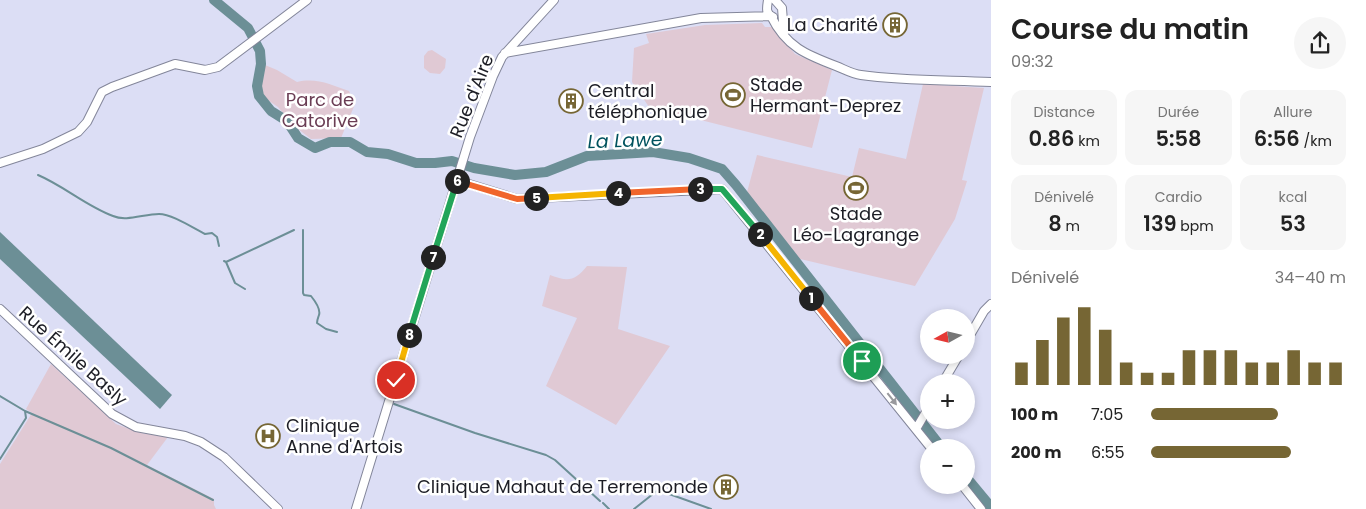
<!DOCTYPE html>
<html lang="fr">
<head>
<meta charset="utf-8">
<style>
  :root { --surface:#fff; --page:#f6f6f6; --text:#222; --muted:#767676; --accent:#766634 }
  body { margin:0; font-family:Poppins,sans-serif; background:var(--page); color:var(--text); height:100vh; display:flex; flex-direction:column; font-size:19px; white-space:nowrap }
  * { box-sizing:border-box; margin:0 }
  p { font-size:16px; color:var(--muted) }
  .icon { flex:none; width:28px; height:28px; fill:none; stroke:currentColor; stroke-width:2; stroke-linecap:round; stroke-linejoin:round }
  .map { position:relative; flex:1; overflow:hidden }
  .side { display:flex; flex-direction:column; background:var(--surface); width:375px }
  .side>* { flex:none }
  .needle { width:32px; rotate:262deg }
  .buttons { position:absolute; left:920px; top:309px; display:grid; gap:10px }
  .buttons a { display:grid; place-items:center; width:55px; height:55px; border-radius:50%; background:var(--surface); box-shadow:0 2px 8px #0003; font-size:25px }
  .pin { position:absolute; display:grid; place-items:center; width:42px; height:42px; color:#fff; margin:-21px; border:2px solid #fff; border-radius:50%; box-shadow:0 1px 5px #0007 }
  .km { position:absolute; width:25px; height:25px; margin:-12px; border-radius:50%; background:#222; color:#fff; font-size:14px; line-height:25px; text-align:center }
  .round { display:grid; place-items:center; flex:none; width:52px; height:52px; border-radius:26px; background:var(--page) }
  .overview { display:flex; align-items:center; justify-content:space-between; height:85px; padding:0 20px }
  h1 { font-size:28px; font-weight:600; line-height:38px }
  .figures { display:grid; grid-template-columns:repeat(3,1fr); gap:8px; height:85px; padding:5px 20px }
  .figures div { display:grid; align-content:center; border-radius:12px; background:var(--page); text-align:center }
  .figures b { font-size:21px; font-weight:600 }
  .figures small { font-size:14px; font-weight:400 }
  .figures p { font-size:14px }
  .chart { height:140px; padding:10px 20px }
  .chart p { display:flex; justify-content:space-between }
  .chart svg { width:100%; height:90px; margin-top:5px; stroke:var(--accent); stroke-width:6 }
  ul { padding:0 20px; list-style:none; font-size:16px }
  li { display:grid; grid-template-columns:80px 60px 1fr; align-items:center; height:38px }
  li i { height:12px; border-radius:6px; background:var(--accent) }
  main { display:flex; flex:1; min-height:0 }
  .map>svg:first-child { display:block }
  .green { fill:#e0c9d4 }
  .water { fill:#6c8f96 }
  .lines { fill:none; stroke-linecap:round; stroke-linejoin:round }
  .stream { stroke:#6c8f96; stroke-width:2 }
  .river { stroke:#6c8f96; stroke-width:10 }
  .secondary-casing { stroke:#83869a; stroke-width:10 }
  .secondary { stroke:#fff; stroke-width:8 }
  .oneway { fill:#99999d }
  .split-1-casing { stroke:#fff; stroke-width:10 }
  .split-2-casing { stroke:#fff; stroke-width:10 }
  .split-3-casing { stroke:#fff; stroke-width:10 }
  .split-4-casing { stroke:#fff; stroke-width:10 }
  .split-5-casing { stroke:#fff; stroke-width:10 }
  .split-6-casing { stroke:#fff; stroke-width:10 }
  .split-7-casing { stroke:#fff; stroke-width:10 }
  .split-8-casing { stroke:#fff; stroke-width:10 }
  .split-9-casing { stroke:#fff; stroke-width:10 }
  .split-1 { stroke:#f0652b; stroke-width:6 }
  .split-2 { stroke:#f5b400; stroke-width:6 }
  .split-3 { stroke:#22a559; stroke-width:6 }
  .split-4 { stroke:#f0652b; stroke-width:6 }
  .split-5 { stroke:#f5b400; stroke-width:6 }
  .split-6 { stroke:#f0652b; stroke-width:6 }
  .split-7 { stroke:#22a559; stroke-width:6 }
  .split-8 { stroke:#22a559; stroke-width:6 }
  .split-9 { stroke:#f5b400; stroke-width:6 }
  .labels { text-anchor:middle; stroke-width:5; stroke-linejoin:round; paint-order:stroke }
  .poi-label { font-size:18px; fill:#1c1d25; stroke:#fff; text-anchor:start }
  .street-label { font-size:18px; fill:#1c1d25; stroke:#fff }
  .park-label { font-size:18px; fill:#6a3d54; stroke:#fff }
  .water-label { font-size:19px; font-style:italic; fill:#00525e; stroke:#fff }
</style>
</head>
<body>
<main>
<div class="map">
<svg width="991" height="509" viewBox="0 0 991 509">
  <rect width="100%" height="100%" fill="#dcdef5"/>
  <path class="green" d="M762 23 765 27H772L795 54 832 70 812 148 649 107 632 82 634 48 649 43 646 34 705 25Z
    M432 50 446 59 445 68 440 74 430 73 424 68V56L428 51Z
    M265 65 277 70 297 82C316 77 332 85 349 91L355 104 341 138 311 139 293 125 278 107 262 96 260 88Z
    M923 84 984 88 962 180 967 181 955 219 915 286 796 258 746 196 757 155 852 177 859 148 906 159Z
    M587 266 627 267 618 329 670 346 616 425 546 386 577 318 542 306 550 275C568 282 575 281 587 266Z
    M51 364 116 424 141 433 168 437 147 465 214 499V505L216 509H0V464L32 413 26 409Z"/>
  <path class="water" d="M0 232 172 395 160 409 0 259Z"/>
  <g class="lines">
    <path class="stream" d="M38 175C64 186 86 206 113 216 126 222 144 214 159 214 172 214 193 228 205 234L212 233 217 237 219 246
      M303 230V293L304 295 311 296C315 301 321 309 319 315 318 318 317 320 317 323L326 329 337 332
      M224 261 226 262 294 230
      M226 262 235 283 245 289
      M0 396 25 411 111 448 213 500
      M394 404 475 433 546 455 555 460 600 501
      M0 459 26 418 25 411
      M603 503 609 509
      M634 509 658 490 711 509"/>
    <path class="river" d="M214 0 248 28 260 51 261 64 257 86 259 96 271 111 287 121 298 138 315 148 330 142H350L367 152 388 154 416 163H435L452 161 474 168 515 175 546 172 587 156 653 152 689 158 722 169 736 185 942 448
      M966 477 991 507"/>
    <g class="secondary-casing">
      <path id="secondary" d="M768 0C767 7 765 14 773 17
        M775 0 782 8 784 35
        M771 16C786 47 807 55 836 66 844 69 852 74 861 75 904 81 948 80 991 82
        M505 53 701 18 770 16
        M0 163 43 149 78 132 87 122 102 92 112 87 175 64 205 70 218 67 307 0
        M456 180 517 199 722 189 931 448
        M0 309 112 414 136 427 185 436 201 442 224 457 278 509
        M966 342 984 311 991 304
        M943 382 959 355
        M916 429 929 407
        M962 485 981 509
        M356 509 470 137 493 76 502 57 554 0"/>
    </g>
    <use href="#secondary" class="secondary"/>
  </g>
  <defs><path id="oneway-solid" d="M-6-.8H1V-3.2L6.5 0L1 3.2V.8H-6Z" transform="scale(1.25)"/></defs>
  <use class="oneway" href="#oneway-solid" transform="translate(892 399) rotate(52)"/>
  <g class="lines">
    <g class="split-1-casing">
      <path id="split-1" d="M811 298 862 361"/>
    </g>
    <g class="split-2-casing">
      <path id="split-2" d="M760 234 811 298"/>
    </g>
    <g class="split-3-casing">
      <path id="split-3" d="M700 189H722L760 234"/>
    </g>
    <g class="split-4-casing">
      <path id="split-4" d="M618 193 700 189"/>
    </g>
    <g class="split-5-casing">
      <path id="split-5" d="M536 198 618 193"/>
    </g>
    <g class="split-6-casing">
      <path id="split-6" d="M457 181 517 199 536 198"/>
    </g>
    <g class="split-7-casing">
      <path id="split-7" d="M433 257 457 181"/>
    </g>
    <g class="split-8-casing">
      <path id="split-8" d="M409 335 433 257"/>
    </g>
    <g class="split-9-casing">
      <path id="split-9" d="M396 380 409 335"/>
    </g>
    <use href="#split-1" class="split-1"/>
    <use href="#split-2" class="split-2"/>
    <use href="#split-3" class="split-3"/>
    <use href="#split-4" class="split-4"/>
    <use href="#split-5" class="split-5"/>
    <use href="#split-6" class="split-6"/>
    <use href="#split-7" class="split-7"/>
    <use href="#split-8" class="split-8"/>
    <use href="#split-9" class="split-9"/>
  </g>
  <defs>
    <g id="building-ring" transform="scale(1.25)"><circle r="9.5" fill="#fff" stroke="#766634" stroke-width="1.5"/><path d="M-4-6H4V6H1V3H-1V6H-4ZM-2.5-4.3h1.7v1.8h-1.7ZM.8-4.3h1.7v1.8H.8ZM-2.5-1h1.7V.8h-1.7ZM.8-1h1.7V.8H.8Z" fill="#766634"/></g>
    <g id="stadium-ring" transform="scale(1.25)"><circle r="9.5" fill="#fff" stroke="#766634" stroke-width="1.5"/><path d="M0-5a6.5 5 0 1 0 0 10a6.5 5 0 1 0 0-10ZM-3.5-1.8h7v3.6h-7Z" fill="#766634"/></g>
    <g id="hospital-ring" transform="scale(1.25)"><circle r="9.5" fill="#fff" stroke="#766634" stroke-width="1.5"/><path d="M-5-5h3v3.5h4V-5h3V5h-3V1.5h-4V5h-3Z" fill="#766634"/></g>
  </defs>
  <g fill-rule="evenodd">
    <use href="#building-ring" x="895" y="25"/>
    <use href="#stadium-ring" x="733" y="95"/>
    <use href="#building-ring" x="571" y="101"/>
    <use href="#stadium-ring" x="856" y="188"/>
    <use href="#hospital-ring" x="268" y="436"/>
    <use href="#building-ring" x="726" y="487"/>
  </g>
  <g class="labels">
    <g class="poi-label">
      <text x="878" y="31" text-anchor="end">La Charité</text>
      <text x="750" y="91">Stade<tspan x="750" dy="21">Hermant-Deprez</tspan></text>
      <text x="588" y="97">Central<tspan x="588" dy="21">téléphonique</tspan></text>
      <text x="856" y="220" text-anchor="middle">Stade<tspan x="856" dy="21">Léo-Lagrange</tspan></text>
      <text x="286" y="432">Clinique<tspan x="286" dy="21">Anne d'Artois</tspan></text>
      <text x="708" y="493" text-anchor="end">Clinique Mahaut de Terremonde</text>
    </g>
    <g class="street-label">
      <text transform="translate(472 96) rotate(-68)" y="6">Rue d'Aire</text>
      <text transform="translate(73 356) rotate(42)" y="6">Rue Émile Basly</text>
    </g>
    <g class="park-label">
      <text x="320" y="106">Parc de<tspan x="320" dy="21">Catorive</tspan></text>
    </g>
    <g class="water-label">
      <text transform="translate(625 140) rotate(-2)" y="7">La Lawe</text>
    </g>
  </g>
</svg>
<div class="buttons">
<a><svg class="needle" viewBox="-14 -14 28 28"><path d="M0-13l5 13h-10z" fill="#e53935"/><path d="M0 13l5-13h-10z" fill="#767676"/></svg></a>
<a>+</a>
<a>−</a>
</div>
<div class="pin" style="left:862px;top:361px;background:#1e9e55"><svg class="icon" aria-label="arrive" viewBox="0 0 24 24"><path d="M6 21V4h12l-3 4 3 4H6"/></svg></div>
<div class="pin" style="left:396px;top:380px;background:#d93025"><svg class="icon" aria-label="check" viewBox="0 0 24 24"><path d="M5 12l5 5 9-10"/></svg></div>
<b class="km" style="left:811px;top:298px">1</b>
<b class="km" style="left:760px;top:234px">2</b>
<b class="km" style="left:700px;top:189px">3</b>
<b class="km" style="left:618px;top:193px">4</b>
<b class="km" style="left:536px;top:198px">5</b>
<b class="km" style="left:457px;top:181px">6</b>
<b class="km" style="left:433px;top:257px">7</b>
<b class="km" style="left:409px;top:335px">8</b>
</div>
<section class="side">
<div class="overview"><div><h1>Course du matin</h1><p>09:32</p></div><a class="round"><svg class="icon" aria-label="share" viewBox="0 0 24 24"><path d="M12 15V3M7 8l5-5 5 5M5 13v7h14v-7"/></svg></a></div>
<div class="figures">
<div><p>Distance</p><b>0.86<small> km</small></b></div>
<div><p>Durée</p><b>5:58</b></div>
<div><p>Allure</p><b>6:56<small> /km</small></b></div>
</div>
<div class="figures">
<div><p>Dénivelé</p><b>8<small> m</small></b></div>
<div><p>Cardio</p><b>139<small> bpm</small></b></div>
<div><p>kcal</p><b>53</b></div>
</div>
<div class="chart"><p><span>Dénivelé</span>34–40 m</p>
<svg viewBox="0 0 160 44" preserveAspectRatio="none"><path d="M5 44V33M15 44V22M25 44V11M35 44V6M45 44V17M55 44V33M65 44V38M75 44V38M85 44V27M95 44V27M105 44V27M115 44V33M125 44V33M135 44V27M145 44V33M155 44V33"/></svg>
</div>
<ul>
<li><b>100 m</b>7:05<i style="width:65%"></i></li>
<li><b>200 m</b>6:55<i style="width:72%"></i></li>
</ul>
</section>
</main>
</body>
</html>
